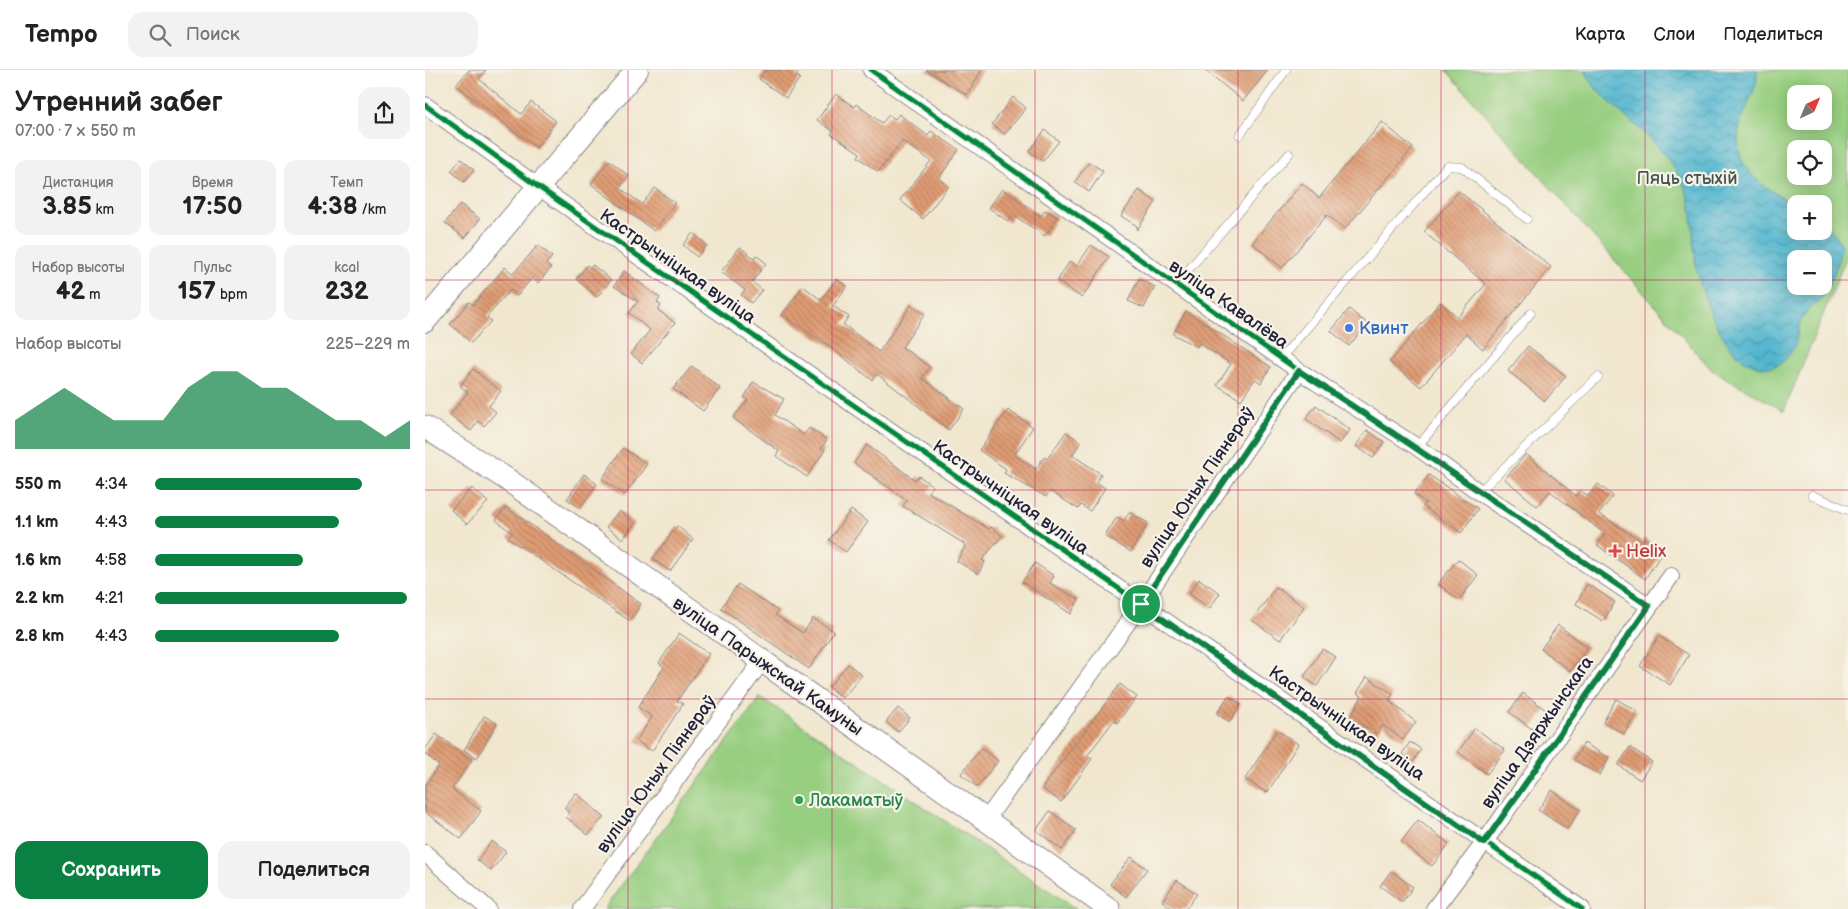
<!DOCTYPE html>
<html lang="ru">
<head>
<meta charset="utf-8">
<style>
  :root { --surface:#fff; --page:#f2f2f2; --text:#222; --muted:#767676; --line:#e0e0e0; --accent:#0b8043 }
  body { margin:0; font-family:"Balsamiq Sans",sans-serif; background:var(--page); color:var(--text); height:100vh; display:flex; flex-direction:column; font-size:19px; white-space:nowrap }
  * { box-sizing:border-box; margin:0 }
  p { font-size:16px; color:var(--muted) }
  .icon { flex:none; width:28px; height:28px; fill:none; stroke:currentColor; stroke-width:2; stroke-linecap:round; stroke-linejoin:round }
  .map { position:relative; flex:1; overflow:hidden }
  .sheet { display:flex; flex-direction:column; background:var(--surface); width:425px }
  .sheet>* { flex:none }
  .needle { width:32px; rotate:44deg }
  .controls { position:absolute; left:1362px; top:15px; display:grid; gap:10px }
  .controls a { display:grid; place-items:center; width:45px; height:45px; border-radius:10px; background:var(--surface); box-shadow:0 2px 12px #0003; font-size:25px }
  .pin { position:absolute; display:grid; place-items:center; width:42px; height:42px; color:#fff; margin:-21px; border:2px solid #fff; border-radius:50%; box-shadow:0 1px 5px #0007 }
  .round { display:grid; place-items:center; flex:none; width:52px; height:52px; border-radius:15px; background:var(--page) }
  .summary { display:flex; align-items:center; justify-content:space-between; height:85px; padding:0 15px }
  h1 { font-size:28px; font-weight:800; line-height:38px }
  .stats { display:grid; grid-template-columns:repeat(3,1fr); gap:8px; height:85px; padding:5px 15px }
  .stats div { display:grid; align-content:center; border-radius:12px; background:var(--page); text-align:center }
  .stats b { font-size:25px; font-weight:800 }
  .stats small { font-size:14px; font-weight:400 }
  .stats p { font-size:14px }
  .chart { height:140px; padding:10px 15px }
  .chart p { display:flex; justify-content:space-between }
  .chart svg { width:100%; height:90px; margin-top:5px; fill:var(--accent); opacity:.7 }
  .primary-button { display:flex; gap:10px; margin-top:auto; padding:10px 15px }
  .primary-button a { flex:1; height:58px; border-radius:15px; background:var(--accent); color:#fff; font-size:20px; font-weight:800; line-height:58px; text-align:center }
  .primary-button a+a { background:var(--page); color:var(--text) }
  ul { padding:0 15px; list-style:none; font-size:16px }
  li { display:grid; grid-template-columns:80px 60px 1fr; align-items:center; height:38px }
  li i { height:12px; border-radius:6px; background:var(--accent) }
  header { display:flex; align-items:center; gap:30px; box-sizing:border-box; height:70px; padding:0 25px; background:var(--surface); border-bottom:1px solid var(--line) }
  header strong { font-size:24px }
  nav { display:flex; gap:28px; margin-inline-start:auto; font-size:18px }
  .search { width:350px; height:45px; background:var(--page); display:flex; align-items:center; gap:12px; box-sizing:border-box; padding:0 18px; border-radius:15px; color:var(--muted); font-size:19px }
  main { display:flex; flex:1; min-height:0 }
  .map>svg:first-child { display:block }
  .park { fill:#97ce80; stroke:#5c785e; fill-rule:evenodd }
  .water { fill:url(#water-waves); stroke:#3a6c85; fill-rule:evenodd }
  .building { fill:url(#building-back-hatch) }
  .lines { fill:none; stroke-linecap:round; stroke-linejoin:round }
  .lane-casing { stroke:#8a8485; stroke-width:9 }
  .street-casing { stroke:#8a8485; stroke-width:18 }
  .secondary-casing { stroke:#8a8485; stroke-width:24 }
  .lane { stroke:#fff; stroke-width:8 }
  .street { stroke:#fff; stroke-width:16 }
  .secondary { stroke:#fff; stroke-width:22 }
  .cycleway-casing { stroke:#f7f3e8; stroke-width:8 }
  .cycleway { stroke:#00873e; stroke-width:5 }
  .route-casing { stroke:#fff; stroke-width:10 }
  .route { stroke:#0b8043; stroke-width:6 }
  .grid { fill:none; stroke:#c2185b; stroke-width:1; stroke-opacity:0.55 }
  .shop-dot { fill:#3f7fe0; stroke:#f7f3e8; stroke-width:2 }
  .health-dot { fill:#e0444e; stroke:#f7f3e8; stroke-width:2 }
  .leisure-dot { fill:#2e9e5b; stroke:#f7f3e8; stroke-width:2 }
  .labels { text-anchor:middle; stroke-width:4.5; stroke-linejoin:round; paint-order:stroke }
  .park-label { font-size:18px; fill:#455650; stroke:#f7f3e8 }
  .street-label { font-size:18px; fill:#22223b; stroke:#f7f3e8 }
  .shop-label { font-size:18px; fill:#366cbe; stroke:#f7f3e8; text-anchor:start }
  .health-label { font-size:18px; fill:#be3a42; stroke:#f7f3e8; text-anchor:start }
  .leisure-label { font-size:18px; fill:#27864d; stroke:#f7f3e8; text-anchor:start }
</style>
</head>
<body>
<header>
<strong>Tempo</strong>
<div class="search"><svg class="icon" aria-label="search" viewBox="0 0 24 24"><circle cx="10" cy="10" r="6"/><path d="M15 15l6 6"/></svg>Поиск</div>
<nav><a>Карта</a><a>Слои</a><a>Поделиться</a></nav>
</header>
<main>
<section class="sheet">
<div class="summary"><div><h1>Утренний забег</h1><p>07:00 · 7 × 550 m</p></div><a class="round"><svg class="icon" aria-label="share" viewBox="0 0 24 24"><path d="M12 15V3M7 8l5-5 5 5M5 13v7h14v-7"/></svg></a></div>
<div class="stats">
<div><p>Дистанция</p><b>3.85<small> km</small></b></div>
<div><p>Время</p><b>17:50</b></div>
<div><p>Темп</p><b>4:38<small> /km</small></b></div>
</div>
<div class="stats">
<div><p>Набор высоты</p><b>42<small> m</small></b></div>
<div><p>Пульс</p><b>157<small> bpm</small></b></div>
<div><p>kcal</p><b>232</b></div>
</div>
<div class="chart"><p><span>Набор высоты</span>225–229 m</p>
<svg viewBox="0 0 160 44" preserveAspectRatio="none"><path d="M0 44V30L10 22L20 14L30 22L40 30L50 30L60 30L70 14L80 6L90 6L100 14L110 14L120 22L130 30L140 30L150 38L160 30V44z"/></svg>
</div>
<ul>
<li><b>550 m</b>4:34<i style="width:81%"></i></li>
<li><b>1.1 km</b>4:43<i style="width:72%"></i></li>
<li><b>1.6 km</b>4:58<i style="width:58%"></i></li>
<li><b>2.2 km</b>4:21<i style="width:99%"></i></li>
<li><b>2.8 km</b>4:43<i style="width:72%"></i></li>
</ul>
<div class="primary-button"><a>Сохранить</a><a>Поделиться</a></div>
</section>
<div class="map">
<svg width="1423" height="839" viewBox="0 0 1423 839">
  <defs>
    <pattern id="water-waves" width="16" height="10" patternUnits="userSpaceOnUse" patternTransform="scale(1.25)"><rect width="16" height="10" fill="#51b6cf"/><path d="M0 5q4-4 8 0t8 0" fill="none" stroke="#4394a9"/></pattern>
    <pattern id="building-back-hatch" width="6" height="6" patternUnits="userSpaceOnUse" patternTransform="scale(1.25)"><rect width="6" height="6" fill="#e09c74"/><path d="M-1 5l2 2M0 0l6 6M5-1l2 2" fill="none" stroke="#b57f60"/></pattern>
  </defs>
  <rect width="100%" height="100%" fill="#f7f3e8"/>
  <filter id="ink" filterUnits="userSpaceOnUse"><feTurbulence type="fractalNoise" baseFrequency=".02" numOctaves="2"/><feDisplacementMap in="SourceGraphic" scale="10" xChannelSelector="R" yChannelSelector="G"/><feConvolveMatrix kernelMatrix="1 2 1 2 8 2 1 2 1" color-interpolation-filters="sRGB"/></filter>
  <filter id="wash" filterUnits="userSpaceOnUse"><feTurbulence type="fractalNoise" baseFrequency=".0096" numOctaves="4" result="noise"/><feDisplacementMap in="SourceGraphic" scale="20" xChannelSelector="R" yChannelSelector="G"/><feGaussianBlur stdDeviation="1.12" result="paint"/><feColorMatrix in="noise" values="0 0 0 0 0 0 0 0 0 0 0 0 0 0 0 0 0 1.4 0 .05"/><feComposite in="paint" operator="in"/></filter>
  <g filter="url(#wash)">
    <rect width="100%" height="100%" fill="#f1e7cf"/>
    <path class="park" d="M1021 0H1423V183L1359 341 1287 300ZM1371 24H1399V51H1371ZM1371 79H1399V106H1371ZM1371 134H1399V161H1371ZM1371 189H1399V216H1371Z
      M335 627 644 834 652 839H179Z"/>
    <path class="water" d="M1159 0H1332C1334 16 1324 29 1319 44 1299 94 1333 114 1371 136V161H1399V153L1403 156 1417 175C1413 193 1408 213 1396 228 1391 234 1382 239 1378 247 1371 258 1374 271 1366 282 1356 296 1348 300 1332 296 1296 286 1274 220 1270 188 1267 163 1270 137 1258 114 1239 74 1204 52 1174 22 1168 16 1164 7 1159 0ZM1371 189H1399V216H1371Z"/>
    <g id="blocks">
      <path class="building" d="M44 0H61L54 9 96 44 106 32 131 51 111 78 31 15Z
        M340 0H375L371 6 375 8 361 28 334 9Z
        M501 0H557L542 25Z
        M780 0H843L818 31Z
        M411 24 429 37 431 34 457 53 464 45 470 49 474 44 503 66 506 61 534 80 514 108 524 116 498 149 475 130 506 91 477 71 453 102 433 87 435 83 406 64 408 61 392 50Z
        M588 27 601 38 580 64 567 54Z
        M957 52 988 78 920 159 902 145 857 198 827 173 877 113 894 128Z
        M620 60 634 71 618 91 604 81Z
        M36 89 49 100 39 112 26 101Z
        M184 90 204 106 195 118 217 134 230 118 250 133 229 161 166 114Z
        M664 92 678 101 664 122 650 112Z
        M577 119 616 146 620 140 632 147 620 166 588 145 584 152 564 138Z
        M714 120 731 132 712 160V156L696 146Z
        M1034 121 1126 197 1058 279 1041 264 996 317 965 292 1015 232 1033 247 1061 214 999 162Z
        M35 134 55 149 40 168 20 153Z
        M268 163 282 175 272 187 258 175Z
        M113 175 127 187 121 194 126 198 113 213 107 208 92 226 85 220 62 247 66 251 46 273 25 254 44 232 48 235 80 197 88 204Z
        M666 175 684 187 657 228 632 211 645 191 652 196Z
        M315 177 329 188 331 185 341 193 327 212 337 220 326 233 316 225 320 220 296 202Z
        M162 195 165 198 168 195 186 210 172 227 151 209Z
        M199 201 235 228 232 232 236 236 233 240 250 253 217 293 206 284 225 260 204 243 213 231 189 216Z
        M411 209 422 216 408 236 424 247 418 254 454 282 486 235 500 244 477 277 505 297 497 308 539 339 524 360 452 304 447 310 403 275 357 245 378 216 396 230Z
        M714 209 730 217 719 238 703 231Z
        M924 239 942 254 924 276 906 261Z
        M761 241 846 297 836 313 830 309 816 330 792 315 806 294 774 273 772 277 748 264Z
        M1103 276 1141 306 1120 331 1083 301Z
        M267 296 295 318 278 341 248 319Z
        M48 299 76 321 64 336 71 342 59 356 53 351 46 361 25 345 43 322 35 316Z
        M328 312 359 329 350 345 379 365 384 358 402 370 396 378 400 380 382 407 351 386 354 381 308 348 323 330 319 328Z
        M891 335 925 360 915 373 881 349Z
        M583 340 608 357 589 385 611 399 619 387 622 389 641 362 656 372 647 385 676 404 671 412 680 418 665 441 656 435 653 439 625 421 621 427 579 403 581 399 554 380Z
        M942 360 959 372 948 388 931 376Z
        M442 375 490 410 494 406 508 416 503 422 564 459 566 457 577 466 557 490 560 492 553 504 532 491 541 475 478 436 482 430 429 393Z
        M198 378 222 394 200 425 177 409Z
        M1101 384 1151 426 1155 420 1163 426 1173 414 1188 426 1174 444 1217 471 1219 468 1238 481 1220 509 1172 475 1180 464 1125 421 1112 436 1080 409Z
        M159 404 172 414 155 438 142 429Z
        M1004 405 1053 439 1036 463 998 436 1001 433 989 424Z
        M47 418 63 432 42 454 26 440Z
        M81 437 216 534 205 551 83 468 87 463 71 450Z
        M426 440 443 452 421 482 404 470Z
        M194 441 210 453 198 469 181 457Z
        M704 442 723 453 706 482 680 466 692 447 699 451Z
        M252 456 268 469 245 501 228 489Z
        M1033 489 1053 505 1034 530 1013 514Z
        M610 493 629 506 625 513 654 529 646 544 597 512Z
        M774 509 795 523 785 538 764 524Z
        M313 514 353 541 350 545 378 563 388 548 409 561 384 599 296 538Z
        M1162 514 1190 532 1178 551 1151 534Z
        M851 517 879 537 855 570 827 550Z
        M1133 555 1163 577 1145 601 1116 579Z
        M254 563 284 584 252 631 258 634 227 681 211 671 227 647 213 637 239 597 234 593Z
        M1234 566 1264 585 1245 615 1215 596Z
        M897 579 911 587 892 616 879 607Z
        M423 594 437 605 418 628 404 617Z
        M942 607 968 624 964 631 991 652 978 670 958 655 952 664 925 647 937 626 932 623Z
        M695 614 712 627 692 653 689 650 662 686 667 689 636 732 617 718Z
        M1098 623 1121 640 1107 659 1084 642Z
        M803 626 816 634 805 652 792 644Z
        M1191 629 1212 641 1199 664 1178 652Z
        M473 638 485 648 473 662 461 652Z
        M59 646 72 653 52 688 39 680Z
        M1050 658 1080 680 1062 704 1033 682Z
        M852 660 873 674 842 723 820 709Z
        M11 664 47 690 27 719 56 741 36 769 0 742V716L14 695 0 684V680Z
        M985 672 996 679 988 692 977 684Z
        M1159 673 1184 688 1175 705 1149 690Z
        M1205 677 1227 692 1215 710 1193 695Z
        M556 678 573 691 552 717 536 704Z
        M1127 720 1155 740 1142 759 1113 740Z
        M151 723 179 747 163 765 141 747 145 743 139 738Z
        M625 741 651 760 637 780 611 760Z
        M993 750 1024 774 1007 796 976 772Z
        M67 771 81 782 66 801 52 790Z
        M706 787 722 799 701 827 685 814Z
        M966 801 988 817 977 832 955 816Z
        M752 810 772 824 761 839H748L737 831Z"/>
    </g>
  </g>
  <g filter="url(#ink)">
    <use href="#blocks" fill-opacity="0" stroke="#8a8485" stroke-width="1"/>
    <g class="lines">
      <g class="lane-casing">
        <path id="lane" d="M815 65 861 0
          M751 214 864 84
          M856 288 1022 96 1037 97 1102 149
          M992 377 1106 243
          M1054 422 1173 307
          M1387 425 1423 440"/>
      </g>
      <g class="street-casing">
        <path id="street" d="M446 0 874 301 992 377 1054 422 1224 536
          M0 35 112 116 1157 839
          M561 750 716 534 874 301
          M0 783 63 839
          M157 839 337 591
          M1009 839 1059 773 1246 506"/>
      </g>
      <g class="secondary-casing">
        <path id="secondary" d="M0 251 212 0
          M0 357 83 410 561 750 684 839"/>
      </g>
      <use href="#lane" class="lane"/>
      <use href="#street" class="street"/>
      <use href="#secondary" class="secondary"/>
      <g class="cycleway-casing">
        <path id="cycleway" d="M446 0 874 301 992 377 1054 422 1224 536
          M0 35 112 116 1157 839"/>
      </g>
      <use href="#cycleway" class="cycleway"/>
    </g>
  </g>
  <g class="lines" filter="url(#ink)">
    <g class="route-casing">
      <path id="route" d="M874 301C992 377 1107 458 1224 536L1059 773 716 534Z"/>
    </g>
    <use href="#route" class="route"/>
  </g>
  <path class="grid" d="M203 0V839M407 0V839M610 0V839M813 0V839M1016 0V839M1220 0V839M0 210H1371M1399 210H1423M0 420H1423M0 629H1423"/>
  <circle class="shop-dot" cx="924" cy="258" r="5"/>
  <path class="health-dot" d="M1187.5 473.5h5v5h5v5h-5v5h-5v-5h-5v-5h5z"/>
  <circle class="leisure-dot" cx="374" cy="730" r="5"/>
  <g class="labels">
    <g class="park-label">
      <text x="1262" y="114">Пяць стыхій</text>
    </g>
    <g class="street-label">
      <text transform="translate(253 196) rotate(35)" y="6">Кастрычніцкая вуліца</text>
      <text transform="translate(804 234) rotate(35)" y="6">вуліца Кавалёва</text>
      <text transform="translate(772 417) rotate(-56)" y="6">вуліца Юных Піянераў</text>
      <text transform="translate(586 427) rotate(35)" y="6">Кастрычніцкая вуліца</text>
      <text transform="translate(343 596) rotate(35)" y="6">вуліца Парыжскай Камуны</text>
      <text transform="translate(922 653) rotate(35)" y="6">Кастрычніцкая вуліца</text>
      <text transform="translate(1112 662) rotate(-55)" y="6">вуліца Дзяржынскага</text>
      <text transform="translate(231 704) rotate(-54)" y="6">вуліца Юных Піянераў</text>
    </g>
    <g class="shop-label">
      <text x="934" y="264">Квинт</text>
    </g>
    <g class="health-label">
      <text x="1201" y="487">Helix</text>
    </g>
    <g class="leisure-label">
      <text x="384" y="736">Лакаматыў</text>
    </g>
  </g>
</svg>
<div class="controls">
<a><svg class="needle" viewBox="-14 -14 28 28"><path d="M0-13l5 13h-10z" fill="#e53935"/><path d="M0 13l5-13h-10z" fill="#767676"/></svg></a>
<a><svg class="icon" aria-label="locate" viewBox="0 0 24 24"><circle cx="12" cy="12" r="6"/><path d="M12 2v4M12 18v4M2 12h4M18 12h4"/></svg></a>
<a>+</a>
<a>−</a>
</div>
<div class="pin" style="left:716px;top:534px;background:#1e9e55"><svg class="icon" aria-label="arrive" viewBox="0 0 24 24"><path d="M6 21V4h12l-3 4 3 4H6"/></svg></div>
</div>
</main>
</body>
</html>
